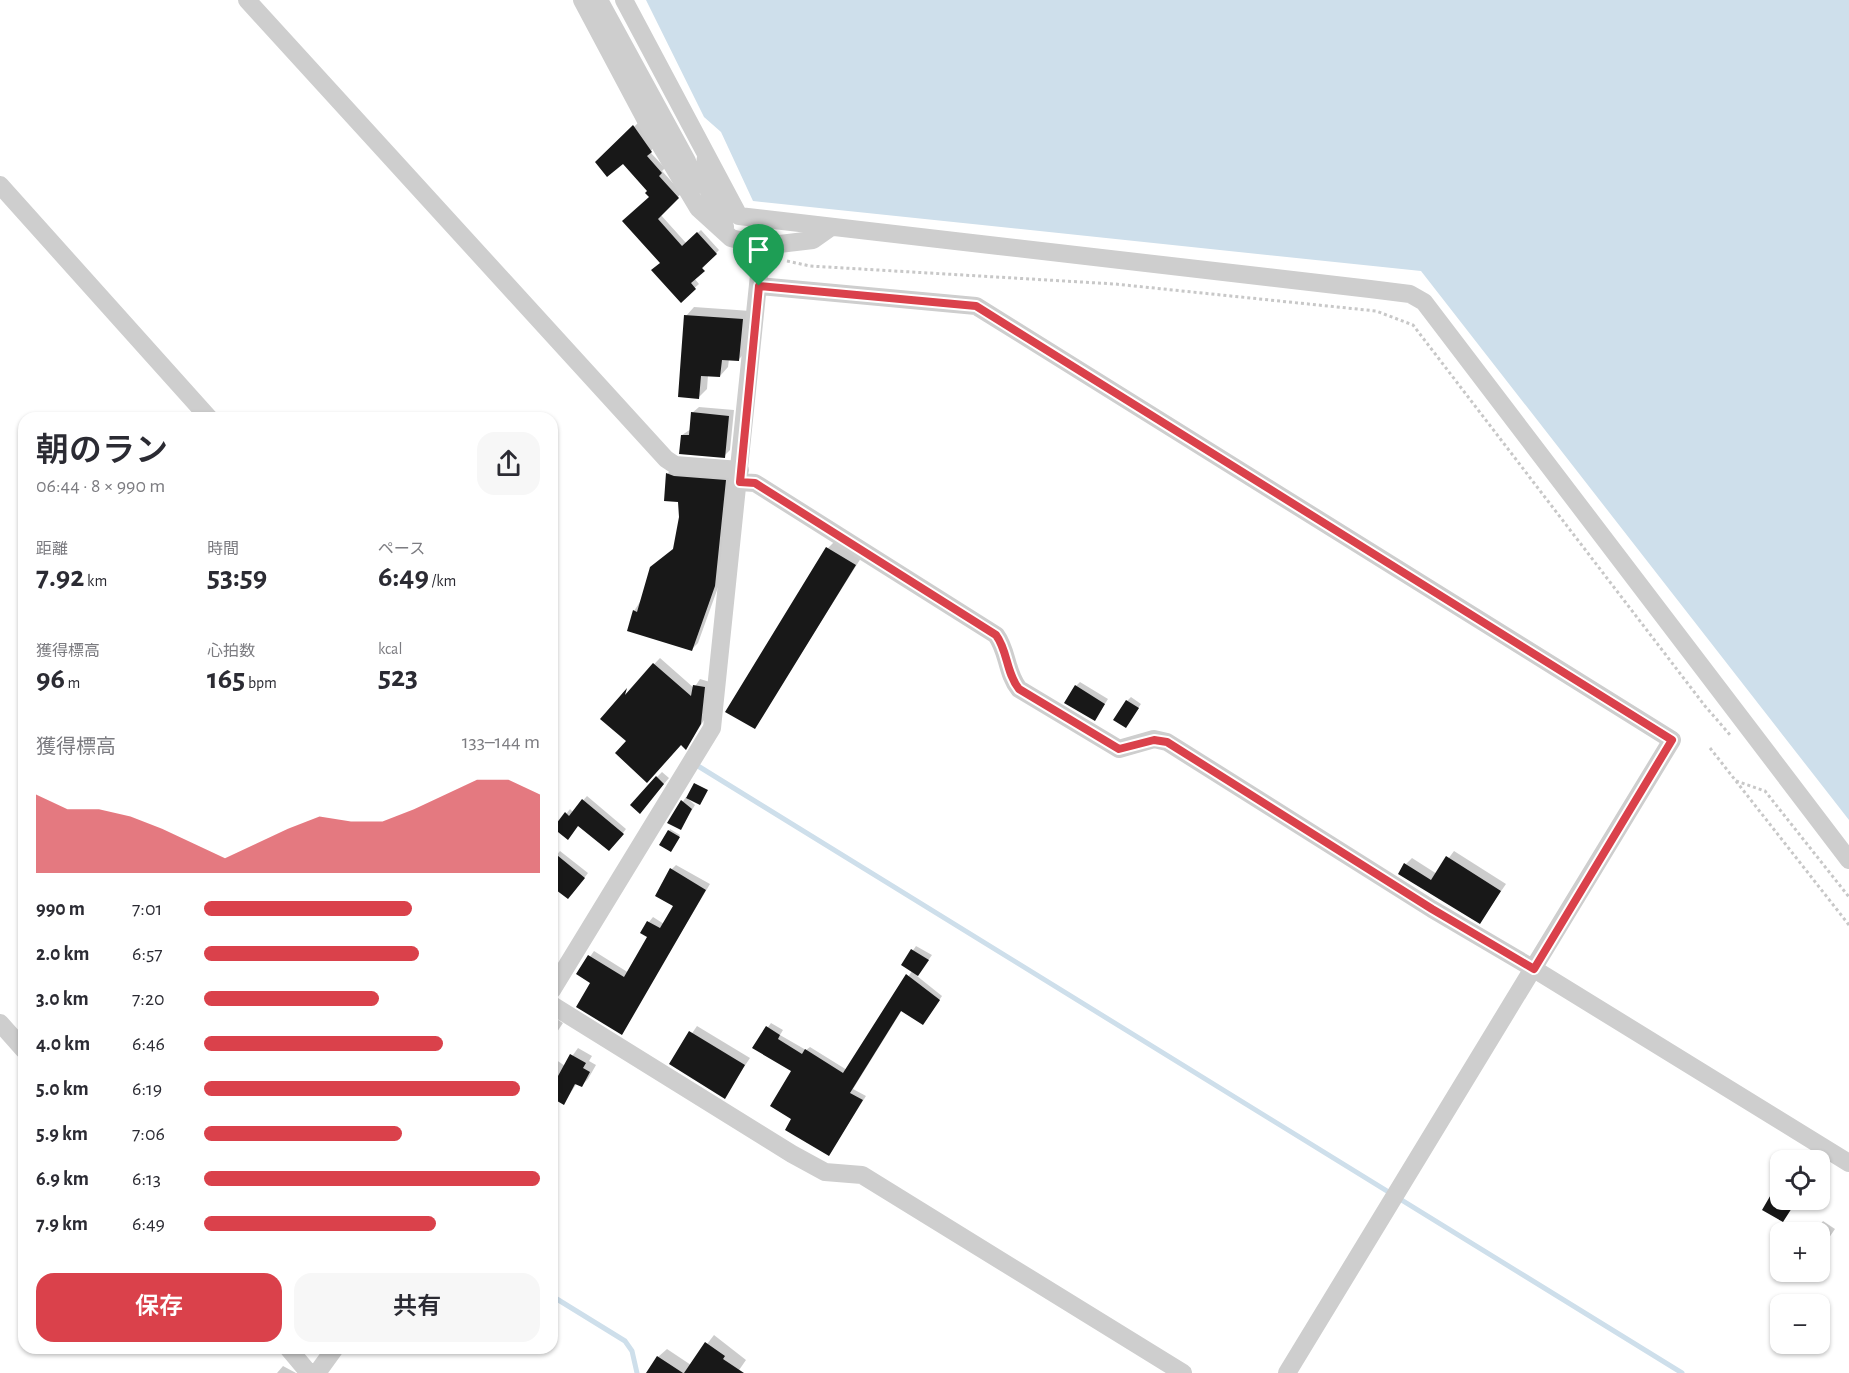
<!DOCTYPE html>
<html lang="ja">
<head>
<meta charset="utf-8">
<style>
  :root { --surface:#fff; --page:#f7f7f7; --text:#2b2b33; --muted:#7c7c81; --accent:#da414b }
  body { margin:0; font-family:"Alegreya Sans","Noto Sans JP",sans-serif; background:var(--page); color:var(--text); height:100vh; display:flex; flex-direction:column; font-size:22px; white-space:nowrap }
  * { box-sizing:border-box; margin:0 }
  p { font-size:20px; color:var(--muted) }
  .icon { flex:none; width:33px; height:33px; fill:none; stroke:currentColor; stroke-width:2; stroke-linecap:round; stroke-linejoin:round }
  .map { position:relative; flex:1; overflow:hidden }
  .drawer { position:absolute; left:18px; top:412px; width:540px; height:942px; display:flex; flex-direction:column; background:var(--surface); border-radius:18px; box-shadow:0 2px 4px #0004 }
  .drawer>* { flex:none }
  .controls { position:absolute; left:1770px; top:1150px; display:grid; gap:12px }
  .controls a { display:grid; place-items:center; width:60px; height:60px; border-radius:12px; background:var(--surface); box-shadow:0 2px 4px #0004; font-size:30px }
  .pin { position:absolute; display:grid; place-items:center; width:51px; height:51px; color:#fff; margin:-62px -26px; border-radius:50% 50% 50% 0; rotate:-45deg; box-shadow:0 0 6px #0007 }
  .pin .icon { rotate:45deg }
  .round { display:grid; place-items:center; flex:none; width:63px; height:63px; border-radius:18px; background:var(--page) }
  .headline { display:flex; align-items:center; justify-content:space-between; height:102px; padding:0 18px }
  h1 { font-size:33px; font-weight:600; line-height:45px }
  .metrics { display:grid; grid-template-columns:repeat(3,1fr); gap:9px; height:102px; padding:6px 18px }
  .metrics div { display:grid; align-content:center }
  .metrics b { font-size:30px; font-weight:600 }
  .metrics small { font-size:16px; font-weight:400 }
  .metrics p { font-size:16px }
  .chart { height:168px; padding:12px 18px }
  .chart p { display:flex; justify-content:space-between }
  .chart svg { width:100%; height:108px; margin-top:6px; fill:var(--accent); opacity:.7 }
  .action { display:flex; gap:12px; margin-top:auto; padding:12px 18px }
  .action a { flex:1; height:69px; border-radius:18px; background:var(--accent); color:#fff; font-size:24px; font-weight:600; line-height:69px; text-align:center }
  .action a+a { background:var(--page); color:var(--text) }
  ul { padding:0 18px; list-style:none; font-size:20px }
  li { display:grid; grid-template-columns:96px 72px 1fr; align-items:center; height:45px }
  li i { height:15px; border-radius:8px; background:var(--accent) }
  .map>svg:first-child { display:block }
  .water { fill:#cedfeb }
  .shadow { fill:#0003 }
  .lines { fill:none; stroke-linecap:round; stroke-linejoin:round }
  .stream { stroke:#cedfeb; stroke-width:5 }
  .building { fill:#181818 }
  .path { stroke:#c8c8c8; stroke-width:3; stroke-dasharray:3 3; stroke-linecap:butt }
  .minor { stroke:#cecece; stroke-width:18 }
  .route-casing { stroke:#fff; stroke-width:12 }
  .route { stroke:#da414b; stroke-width:8 }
</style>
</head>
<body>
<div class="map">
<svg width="1849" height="1373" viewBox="0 0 1849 1373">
  <rect width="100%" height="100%" fill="#fff"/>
  <path class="water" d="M646 0H1849V820L1421 271 753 201 721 132 704 117Z"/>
  <path class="shadow" d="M638 123 654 147 650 152 665 168 662 171 682 193 660 214 686 243 701 230 719 250 694 278 699 284 681 300 649 191 623 162H597Z
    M694 307 751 311 747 351 738 360 729 359 728 367 720 376 708 375 707 389 699 397 686 316Z
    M699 407 734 410 730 450 724 456 682 435 691 429 692 413Z
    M673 468 732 475 721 579 698 643 692 649 634 611 675 548 680 517V500L666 499 668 473Z
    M834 542 861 558 755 727 828 548Z
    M660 658 694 688 700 679 710 682 706 717 686 748 681 744 628 741 602 719Z
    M1080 682 1108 699 1095 719 1076 686Z
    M1131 697 1141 704 1126 726 1127 701Z
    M662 772 669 778 645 806 657 777Z
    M587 796 626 829 613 846 579 824 555 828 570 809 573 812Z
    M686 797 695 805 681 828 669 822Z
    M670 829 680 835 672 848 669 831Z
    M560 851 588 873 572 894 552 885V860Z
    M1454 851 1506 884 1480 922 1406 864 1412 858 1437 874Z
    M676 865 710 884 621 1033 592 983 578 974 594 951 629 973 649 937 642 932 649 922 653 917 664 924 675 906 672 869Z
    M916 946 932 955 917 976 942 996 926 1020 902 1010 853 1089 866 1096 829 1154 793 1118V1071L754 1047 771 1023 783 1030 780 1035 806 1050 810 1047 847 1070 912 971 903 965Z
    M552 1016 563 1023 555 1035 552 1033Z
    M697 1026 750 1058 724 1097 671 1064Z
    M578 1048 592 1056 589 1061 596 1065 588 1079 582 1085 577 1083 564 1103 552 1096V1057L565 1066Z
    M1823 1221 1835 1229 1820 1251V1233H1814Z
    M714 1335 746 1360 737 1373H652L658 1357 667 1349 691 1365Z
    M283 1366 296 1373H277Z"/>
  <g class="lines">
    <path class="stream" d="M698 766 1682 1373
      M552 1296 625 1341 632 1351 637 1373"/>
  </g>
  <path class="building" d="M633 125 652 152 647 156 662 173 659 176 679 198 658 219 682 246 697 232 717 254 702 268 705 271 691 283 696 289 681 303 651 270 660 263 622 221 649 197 645 193 647 191 623 164 607 177 595 162Z
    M684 315 743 319 739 361 722 360 720 377 701 376 699 399 678 397Z
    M691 412 729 416 725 458 679 454 681 435H689Z
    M666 473 674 476 726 480 715 586 692 651 627 631 633 610 637 612 650 567 673 549 679 517 678 502 664 501Z
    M826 547 856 565 755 729 725 712Z
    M653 663 691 696 693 685 705 687 701 724 686 750 681 745 647 783 615 753 626 741 600 719 627 688 625 695Z
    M1075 685 1105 704 1095 721 1064 703Z
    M1126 700 1139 708 1126 728 1113 720Z
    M656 776 664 784 640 814 630 805Z
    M694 783 708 790 700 805 686 798Z
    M582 799 624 834 609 851 578 826 568 840 553 828 565 812 569 816Z
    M681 800 692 809 681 830 667 823Z
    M668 830 680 837 671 852 659 845Z
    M552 851 585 878 568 899 552 887Z
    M1446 856 1501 891 1480 924 1398 874 1404 863 1431 880Z
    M670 868 706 890 622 1035 576 1007 590 983 576 974 588 955 624 977 647 937 640 933 647 921 660 928 673 906 655 896Z
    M911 949 929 960 918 976 901 965Z
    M906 974 940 1000 923 1025 901 1011 850 1093 863 1100 829 1156 785 1130 791 1119 770 1106 791 1071 752 1048 766 1026 780 1035 778 1039 802 1054 805 1049 843 1073Z
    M689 1031 745 1065 725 1099 669 1064Z
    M570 1054 586 1063 583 1068 590 1072 582 1087 575 1084 564 1105 552 1098V1087Z
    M1780 1179V1200H1797L1783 1222 1762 1210Z
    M705 1342 725 1356 723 1359 744 1373H684Z
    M657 1356 683 1373H646Z"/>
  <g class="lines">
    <path class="path" d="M787 261 810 266 1115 284 1376 311 1413 325 1705 706 1731 736
      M1710 748 1849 925
      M1736 781 1765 791 1849 897"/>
    <path class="minor" d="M247 0 666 459 675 465 740 470
      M582 0 649 126 698 208 731 238 762 246 813 240 830 228
      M599 0 687 161 693 188
      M624 0 739 216 1370 289 1410 294 1424 302 1849 860
      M706 157 703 178 725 227
      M0 185 209 418
      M759 286 976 306 1672 740 1287 1373
      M739 482 755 483 996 635C1008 651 1006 673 1019 689L1119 749 1154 739 1167 742 1432 909 1534 969 1849 1163
      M552 990 712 728 762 246
      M552 1005 792 1154 825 1172 862 1175 1183 1373
      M0 1023 24 1050
      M288 1348 309 1373
      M317 1373 335 1348"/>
  </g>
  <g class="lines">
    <g class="route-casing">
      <path id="route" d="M759 286 976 306 1672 740 1534 969 1432 909 1167 742 1154 740 1119 749 1019 689C1006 673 1008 651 996 635L755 483 740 482Z"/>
    </g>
    <use href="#route" class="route"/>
  </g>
</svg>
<div class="controls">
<a><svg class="icon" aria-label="locate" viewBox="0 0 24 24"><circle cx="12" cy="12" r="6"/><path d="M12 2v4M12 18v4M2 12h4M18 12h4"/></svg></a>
<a>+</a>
<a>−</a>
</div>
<div class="pin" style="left:759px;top:286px;background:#1e9e55"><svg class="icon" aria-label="arrive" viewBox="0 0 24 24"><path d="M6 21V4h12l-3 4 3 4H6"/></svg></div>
<section class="drawer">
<div class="headline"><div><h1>朝のラン</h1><p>06:44 · 8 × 990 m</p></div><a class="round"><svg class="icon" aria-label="share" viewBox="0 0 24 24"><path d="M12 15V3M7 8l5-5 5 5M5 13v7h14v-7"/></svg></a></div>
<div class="metrics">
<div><p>距離</p><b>7.92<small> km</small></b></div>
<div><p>時間</p><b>53:59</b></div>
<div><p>ペース</p><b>6:49<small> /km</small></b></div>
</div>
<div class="metrics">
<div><p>獲得標高</p><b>96<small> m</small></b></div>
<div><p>心拍数</p><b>165<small> bpm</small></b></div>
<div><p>kcal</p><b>523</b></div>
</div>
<div class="chart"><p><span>獲得標高</span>133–144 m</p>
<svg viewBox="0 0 160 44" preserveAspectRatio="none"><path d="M0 44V12L10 18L20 18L30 21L40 26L50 32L60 38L70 32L80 26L90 21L100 23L110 23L120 18L130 12L140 6L150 6L160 12V44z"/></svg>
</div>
<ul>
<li><b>990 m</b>7:01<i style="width:62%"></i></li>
<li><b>2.0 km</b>6:57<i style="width:64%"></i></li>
<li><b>3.0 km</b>7:20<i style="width:52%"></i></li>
<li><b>4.0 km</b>6:46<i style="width:71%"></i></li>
<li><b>5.0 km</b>6:19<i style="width:94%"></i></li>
<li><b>5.9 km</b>7:06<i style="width:59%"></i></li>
<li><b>6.9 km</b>6:13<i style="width:100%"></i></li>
<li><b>7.9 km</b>6:49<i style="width:69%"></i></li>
</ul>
<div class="action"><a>保存</a><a>共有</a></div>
</section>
</div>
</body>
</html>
